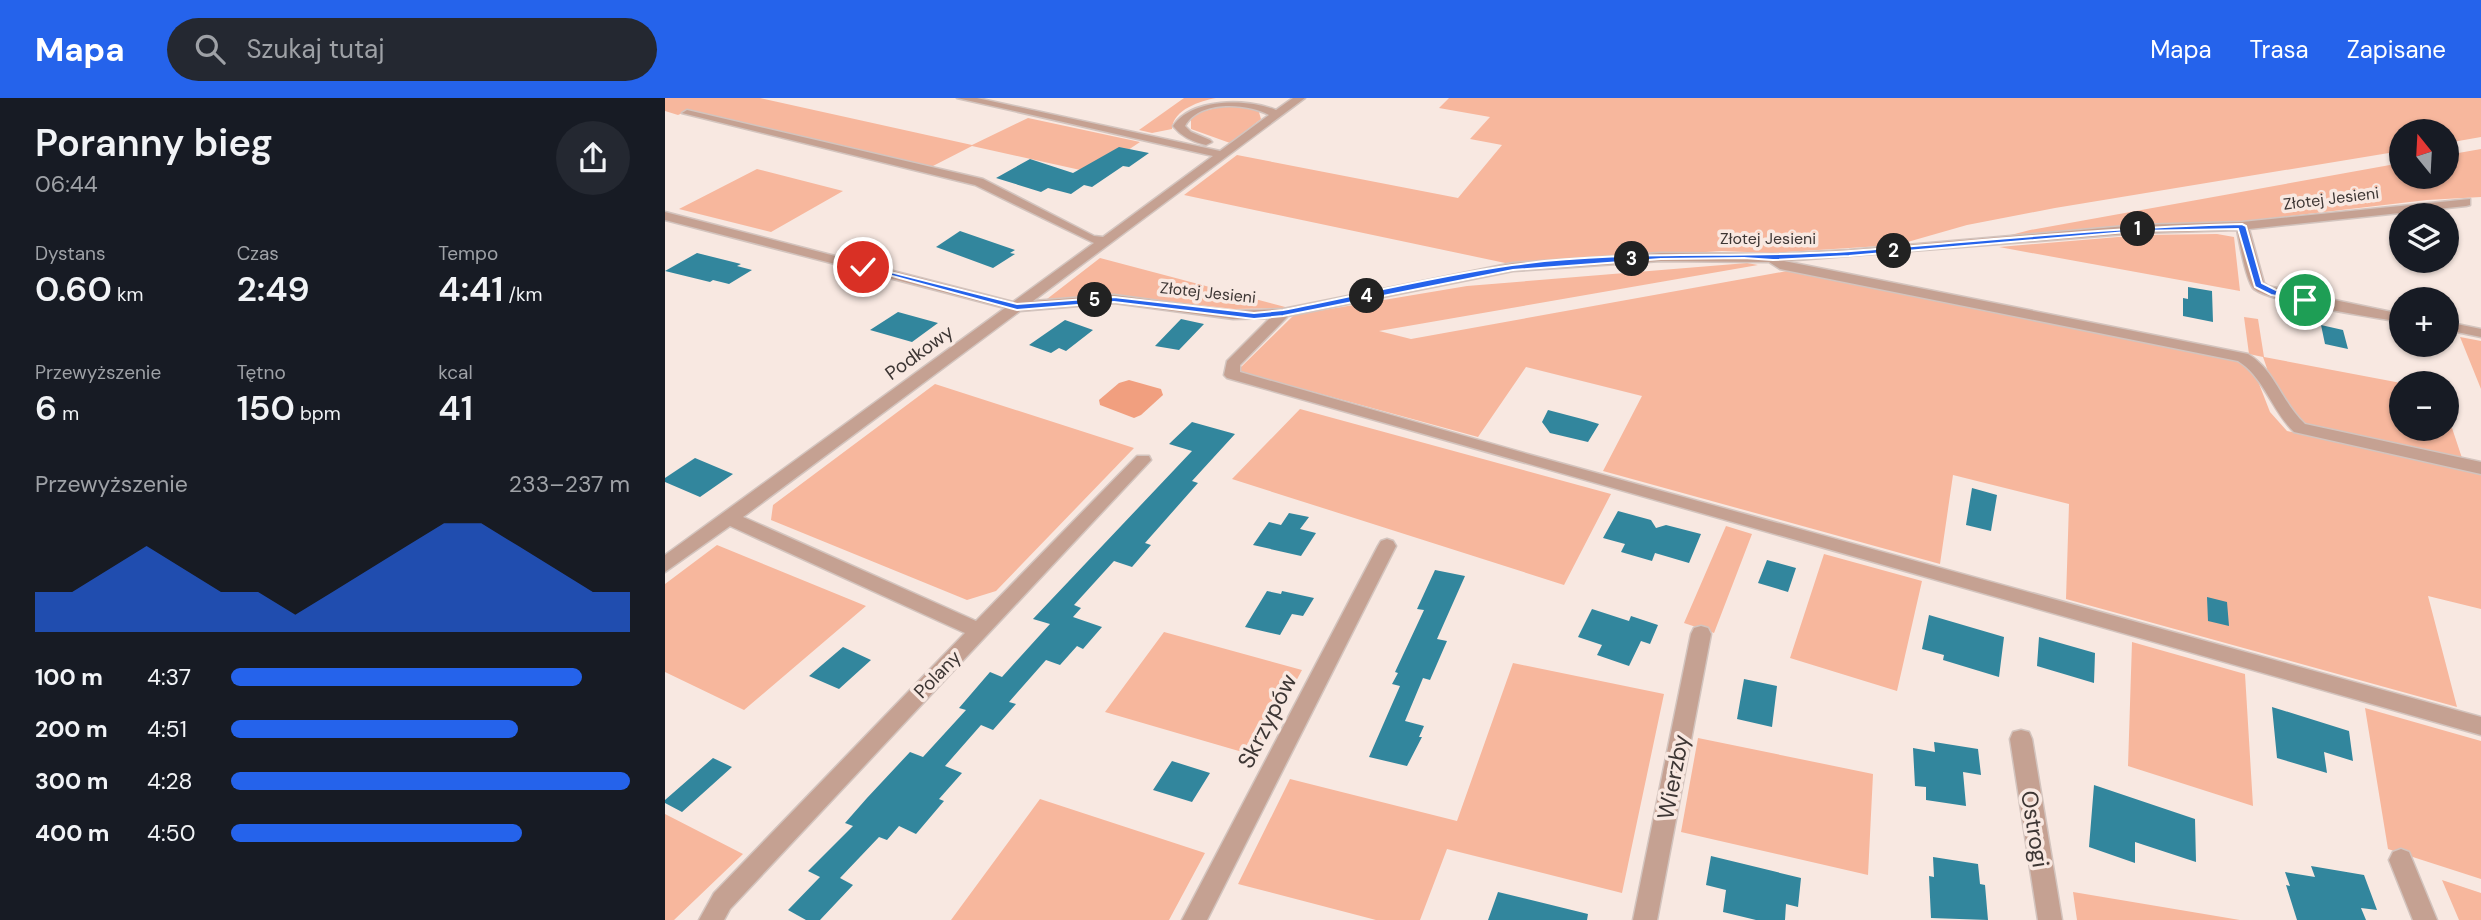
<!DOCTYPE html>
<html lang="pl">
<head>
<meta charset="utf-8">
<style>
  :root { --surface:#171b24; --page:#242831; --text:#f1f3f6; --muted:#9ea1a6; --accent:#2563eb }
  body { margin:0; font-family:"DM Sans",sans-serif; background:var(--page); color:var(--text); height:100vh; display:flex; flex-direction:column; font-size:26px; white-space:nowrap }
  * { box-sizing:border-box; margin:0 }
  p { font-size:23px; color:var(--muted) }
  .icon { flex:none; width:38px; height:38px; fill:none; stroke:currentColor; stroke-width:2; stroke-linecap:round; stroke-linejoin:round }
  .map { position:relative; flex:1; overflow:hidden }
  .sheet { display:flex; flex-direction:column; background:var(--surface); width:665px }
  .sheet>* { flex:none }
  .needle { width:46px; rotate:342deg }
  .fabs { position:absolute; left:1724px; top:21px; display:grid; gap:14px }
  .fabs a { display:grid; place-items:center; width:70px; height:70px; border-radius:50%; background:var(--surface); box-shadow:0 2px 5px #0004; font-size:35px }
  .pin { position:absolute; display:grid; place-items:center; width:60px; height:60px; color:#fff; margin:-30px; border:4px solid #fff; border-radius:50%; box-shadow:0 2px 7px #0007 }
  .km { position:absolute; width:35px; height:35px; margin:-18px; border-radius:50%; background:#222; color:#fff; font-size:19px; line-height:35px; text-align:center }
  .round { display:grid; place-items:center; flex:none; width:74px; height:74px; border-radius:37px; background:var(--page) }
  .headline { display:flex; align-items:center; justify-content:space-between; height:119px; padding:0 35px }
  h1 { font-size:38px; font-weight:600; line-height:52px }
  .figures { display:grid; grid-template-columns:repeat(3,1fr); gap:10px; height:119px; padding:7px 35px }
  .figures div { display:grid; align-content:center }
  .figures b { font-size:35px; font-weight:600 }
  .figures small { font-size:19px; font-weight:400 }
  .figures p { font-size:19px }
  .chart { height:196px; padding:14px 35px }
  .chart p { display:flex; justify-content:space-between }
  .chart svg { width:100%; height:126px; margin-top:7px; fill:var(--accent); opacity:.7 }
  ul { padding:0 35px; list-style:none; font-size:23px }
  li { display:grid; grid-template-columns:112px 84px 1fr; align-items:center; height:52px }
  li i { height:18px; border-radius:9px; background:var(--accent) }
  header { display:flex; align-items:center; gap:42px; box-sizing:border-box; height:98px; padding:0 35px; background:var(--accent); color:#fff }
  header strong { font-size:33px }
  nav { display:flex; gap:38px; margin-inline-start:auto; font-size:24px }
  .search { width:490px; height:63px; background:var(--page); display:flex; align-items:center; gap:18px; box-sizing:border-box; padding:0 24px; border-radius:38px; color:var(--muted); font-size:26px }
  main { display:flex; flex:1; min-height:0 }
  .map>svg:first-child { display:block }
  .green { fill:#f7b79d }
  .water { fill:#f19f7f }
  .building { fill:#32869d }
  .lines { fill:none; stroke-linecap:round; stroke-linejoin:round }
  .minor-casing { stroke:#d3c4be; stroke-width:3 }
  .minor { fill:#c5a192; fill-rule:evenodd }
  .route { fill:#2563eb; stroke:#fff; stroke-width:2 }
  .labels { text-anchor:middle; stroke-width:7; stroke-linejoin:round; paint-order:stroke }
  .far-street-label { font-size:16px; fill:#3d3634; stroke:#f8e8e1 }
  .street-label { font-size:19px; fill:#3d3634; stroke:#f8e8e1 }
  .near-street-label { font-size:23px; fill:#3d3634; stroke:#f8e8e1 }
</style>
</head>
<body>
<header>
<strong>Mapa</strong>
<div class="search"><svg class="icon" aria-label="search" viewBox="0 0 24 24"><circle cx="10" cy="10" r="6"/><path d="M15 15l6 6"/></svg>Szukaj tutaj</div>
<nav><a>Mapa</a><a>Trasa</a><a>Zapisane</a></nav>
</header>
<main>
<section class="sheet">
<div class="headline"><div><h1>Poranny bieg</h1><p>06:44</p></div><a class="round"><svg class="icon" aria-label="share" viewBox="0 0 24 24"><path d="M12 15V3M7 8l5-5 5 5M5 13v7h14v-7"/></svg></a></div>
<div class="figures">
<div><p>Dystans</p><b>0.60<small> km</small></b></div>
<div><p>Czas</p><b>2:49</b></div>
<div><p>Tempo</p><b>4:41<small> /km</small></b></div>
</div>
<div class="figures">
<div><p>Przewyższenie</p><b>6<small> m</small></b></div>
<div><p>Tętno</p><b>150<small> bpm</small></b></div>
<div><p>kcal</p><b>41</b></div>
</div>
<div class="chart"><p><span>Przewyższenie</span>233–237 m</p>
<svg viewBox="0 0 160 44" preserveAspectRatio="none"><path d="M0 44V30L10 30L20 22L30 14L40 22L50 30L60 30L70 38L80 30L90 22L100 14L110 6L120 6L130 14L140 22L150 30L160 30V44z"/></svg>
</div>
<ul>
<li><b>100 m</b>4:37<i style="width:88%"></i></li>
<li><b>200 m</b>4:51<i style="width:72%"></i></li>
<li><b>300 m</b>4:28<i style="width:100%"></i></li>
<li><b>400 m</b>4:50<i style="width:73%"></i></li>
</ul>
</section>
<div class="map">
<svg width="1816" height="822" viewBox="0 0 1816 822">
  <rect width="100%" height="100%" fill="#f8e8e1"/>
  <path class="green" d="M0 0H95L307 47 363 20 475 44 429 75 307 48 266 69 24 12 13 17 0 13Z
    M519 0H551C536 3 508 11 507 31L487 35 474 32Z
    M784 0H1816V39L1782 45V33H1736V53L1390 110 1302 127 1232 147 1107 155 1057 153 845 166 519 97 572 57 793 100 837 47 805 41 825 19 774 10Z
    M562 7H575L593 11 596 21 565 45 526 31V20L532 15Z
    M1816 51V99L1762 102 1565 125 1342 138 1365 132 1736 65V79H1782V57Z
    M92 71 178 93 106 134 14 111Z
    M1552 136 1569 139 1575 193 1334 149 1477 137Z
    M435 160 624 210 569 211 449 197 382 201Z
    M1082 165 1093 167 714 233 746 241 1122 173 1570 261 1589 273 1605 314 1622 333 1816 374V511L1763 498 1792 609 1401 501 1404 406 1288 377 1275 466 938 373 977 298 861 269 813 339 572 273 629 217 802 188Z
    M1579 219 1593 221 1599 259 1736 285V331H1782V315L1797 360 1640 327C1612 307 1609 290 1598 259L1584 256Z
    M1795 239 1816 243V291Z
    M270 286 469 350 331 493 302 502 106 422 108 407Z
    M635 311 946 396 899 487 567 381Z
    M1061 428 1087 436 1049 535 1019 525Z
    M52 447 201 508 79 612 0 574V486Z
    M1159 456 1257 483 1232 593 1125 560Z
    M499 534 637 572 591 658 440 614Z
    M1467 544 1580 576 1588 708 1463 668Z
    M848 565 999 596 957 795 782 751 755 822H711L573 786 625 681 792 723Z
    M1700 610 1816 643V781L1723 751Z
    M1033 640 1208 676 1203 777 1016 734Z
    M375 701 540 755 504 822H286Z
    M0 716 78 756 9 822H0Z
    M1777 782 1816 795V822H1794Z
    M1408 794 1575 822H1412Z"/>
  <path class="water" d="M464 282 496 291 498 297 476 317 469 320 435 307 434 302 454 285Z"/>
  <path class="building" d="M454 49 484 55 464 69 458 68 427 89 419 87 406 96 383 90 376 94 331 80 365 61 408 75Z
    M295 133 350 152 345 155 350 156 328 170 271 149Z
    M32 155 76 166 72 168 87 172 64 186 48 182 45 184 0 173Z
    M1523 189 1547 193 1548 224 1518 218V200L1523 201Z
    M233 214 273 225 247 244 205 232Z
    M516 221 539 226 514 252 490 248Z
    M400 222 428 232 401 253 394 250 386 255 364 247Z
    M1656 227 1678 232 1683 251 1660 246Z
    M883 312 921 322 934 326 923 344 885 335 877 324Z
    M527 324 570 336 527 383 533 385 480 445 486 447 467 469 449 463 409 507 416 510 408 519 437 529 418 551 412 548 395 567 381 562 344 604 351 606 328 632 316 627 280 668 297 675 274 701 279 703 251 736 234 728 222 742 214 739 175 780 188 787 155 822H141L123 812 155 779 143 773 188 728 180 725 202 700 245 654 258 659 301 612 294 610 325 574 337 579 385 526 368 521 527 353 504 346Z
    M30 360 68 376 35 399 0 384V380Z
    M1307 390 1332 397 1326 433 1301 427Z
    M953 413 986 422 991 430 1001 427 1036 436 1024 465 990 455 987 463 956 454 960 446 938 440Z
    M624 415 644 419 635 431 651 435 636 458 588 447 604 424 616 427Z
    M1102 462 1131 470 1123 494 1093 485Z
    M770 472 800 478 772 541 782 543 765 582 758 580 740 623 759 628 754 639H757L742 668 704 659 735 588 727 586 733 575 730 574 759 512 752 511Z
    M602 493 616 496 617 493 649 500 638 518 627 516 615 537 580 529Z
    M1542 499 1562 504 1564 528 1543 523Z
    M927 511 964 523 966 518 993 527 985 546 976 543 964 568 932 557 937 547 913 539Z
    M1264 517 1339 539 1334 579 1278 562 1279 557 1257 551Z
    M1374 539 1430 555 1429 585 1372 568Z
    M178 549 206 562 174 591 144 578Z
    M1079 581 1112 588 1107 629 1072 621Z
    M1607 609 1684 633 1688 663 1659 654 1662 675 1612 660Z
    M1269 644 1313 651 1316 677 1298 674 1301 708 1261 702V689L1250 688 1248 650 1270 654Z
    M48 660 67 669 17 714 0 705V702Z
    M507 663 545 675 527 704 488 692Z
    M1429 687 1530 721 1531 764 1470 744V765L1424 749Z
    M1046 758 1136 780 1133 809 1121 806 1120 822H1091L1058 814 1061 792 1041 787Z
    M1268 759 1313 766 1315 786 1320 787 1323 822 1266 820 1264 778 1269 779Z
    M1646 768 1699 777 1712 812 1696 810 1701 822H1632L1621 787 1625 788 1620 774 1650 779Z
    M833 794 923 816 922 822H823Z"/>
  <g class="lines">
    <g class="minor-casing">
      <path id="minor" d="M292 0H312L555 53 604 17C582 5 534 2 520 28L526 34 545 42 547 44 541 47C528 44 517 39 508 28 526 0 582 0 611 12L628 0H640L368 203 449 197 568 213 618 211 848 165 996 155 1108 156 1184 152 1473 127 1577 124 1805 101V107L1801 108 1584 131 1599 185 1603 188 1736 216V224C1713 220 1598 203 1588 190 1580 179 1575 146 1572 132L1473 135 1119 163 1583 256C1610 272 1617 305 1640 326L1816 364V376L1629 334C1607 313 1599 279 1573 263L1115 171 1104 164 996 163 848 173 623 218 575 267V274L866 357 1816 619V637L562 280 559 277 562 263 605 220 568 221 449 205 355 213 78 419 311 523 472 358H484L486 362 65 811 59 822H34L49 795 300 535 65 428 0 474V457L340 210 0 122V114L348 204 429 145 310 87 17 15 22 12 318 81 429 138 438 139 548 58Z
        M1782 224 1816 231V239L1782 232Z
        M722 441 728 443 731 448 542 822H517L713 448 716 443Z
        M1036 528 1043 530 1046 536 992 822H968L1026 536 1029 530Z
        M1356 632 1364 634 1367 641 1397 822H1373L1345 641 1348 634Z
        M1736 751 1744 754 1772 822H1748L1724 762 1728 754Z"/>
    </g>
    <use href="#minor" class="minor"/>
  </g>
  <path class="route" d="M1577 126 1581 128 1597 185 1613 193 1643 200V204L1606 197 1590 189 1573 131 1473 133 1184 158 1108 162 1079 160 996 161 848 172 618 218 589 221 449 204 352 212 194 169 198 167 352 206 449 199 589 215 618 212C694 197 770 178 847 167 959 151 1073 161 1186 153 1316 143 1446 129 1577 126Z"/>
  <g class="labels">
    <g class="far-street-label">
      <text transform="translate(1666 100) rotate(-7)" y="6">Złotej Jesieni</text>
      <text x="1103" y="146">Złotej Jesieni</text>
      <text transform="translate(543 194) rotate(6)" y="6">Złotej Jesieni</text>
    </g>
    <g class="street-label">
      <text transform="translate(254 254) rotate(-36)" y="7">Podkowy</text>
      <text transform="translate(272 576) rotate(-46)" y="7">Polany</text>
    </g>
    <g class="near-street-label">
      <text transform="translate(602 623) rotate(-63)" y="8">Skrzypów</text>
      <text transform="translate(1008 679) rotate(-79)" y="8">Wierzby</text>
      <text transform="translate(1370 731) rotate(81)" y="8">Ostrogi</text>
    </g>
  </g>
</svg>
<div class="fabs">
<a><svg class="needle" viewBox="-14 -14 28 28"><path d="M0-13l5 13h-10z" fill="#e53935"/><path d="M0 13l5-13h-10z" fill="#9ea1a6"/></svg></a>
<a><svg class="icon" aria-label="layers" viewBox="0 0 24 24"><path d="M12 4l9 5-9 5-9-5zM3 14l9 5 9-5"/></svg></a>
<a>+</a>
<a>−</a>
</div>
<div class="pin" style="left:1640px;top:202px;background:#1e9e55"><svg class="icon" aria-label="arrive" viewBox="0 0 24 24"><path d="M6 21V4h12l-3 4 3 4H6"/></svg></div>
<div class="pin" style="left:198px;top:169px;background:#d93025"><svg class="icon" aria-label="check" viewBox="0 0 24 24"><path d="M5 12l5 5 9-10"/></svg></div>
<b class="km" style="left:1473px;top:131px">1</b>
<b class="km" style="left:1229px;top:153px">2</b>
<b class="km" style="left:967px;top:161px">3</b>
<b class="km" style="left:702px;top:198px">4</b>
<b class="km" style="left:430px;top:202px">5</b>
</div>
</main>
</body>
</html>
